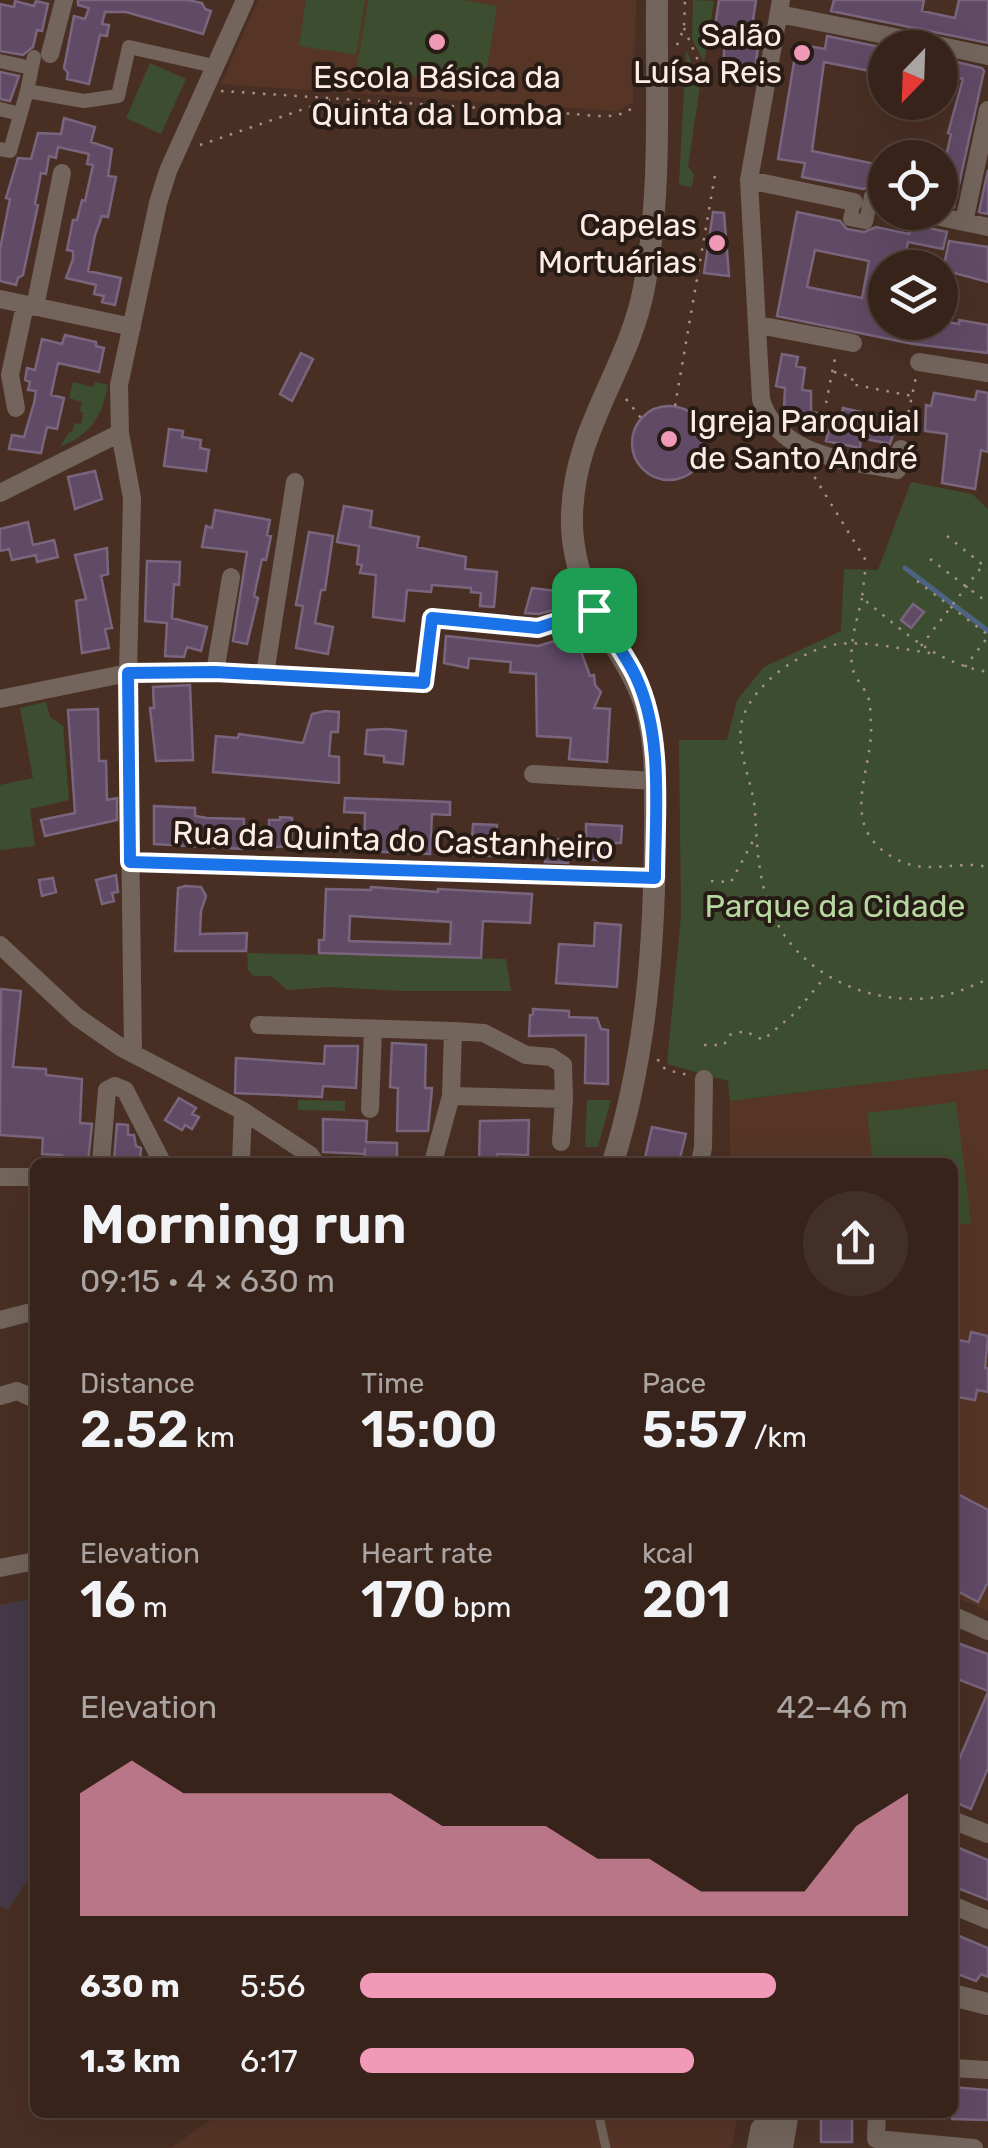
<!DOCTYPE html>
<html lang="en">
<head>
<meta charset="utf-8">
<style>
  :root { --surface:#37231a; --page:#422f27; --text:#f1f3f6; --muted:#aaa4a2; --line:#514039; --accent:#f09ab7 }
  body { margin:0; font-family:Rubik,sans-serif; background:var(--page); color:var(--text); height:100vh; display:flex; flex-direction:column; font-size:38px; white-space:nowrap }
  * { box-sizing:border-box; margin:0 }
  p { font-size:32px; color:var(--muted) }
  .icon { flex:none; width:55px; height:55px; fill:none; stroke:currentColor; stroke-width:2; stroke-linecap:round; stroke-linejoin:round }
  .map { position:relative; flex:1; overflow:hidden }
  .details { position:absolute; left:30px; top:1158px; width:928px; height:960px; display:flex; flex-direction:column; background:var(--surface); border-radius:15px; box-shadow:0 10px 40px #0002,0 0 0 2px var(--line) }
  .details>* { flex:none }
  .needle { width:65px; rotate:203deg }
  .controls { position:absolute; left:868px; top:30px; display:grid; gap:20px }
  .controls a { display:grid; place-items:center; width:90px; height:90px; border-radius:50%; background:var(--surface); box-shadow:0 10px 40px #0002,0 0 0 2px var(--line); font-size:50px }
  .pin { position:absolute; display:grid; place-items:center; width:85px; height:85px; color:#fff; margin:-42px; border-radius:20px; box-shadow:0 5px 15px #0006 }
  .round { display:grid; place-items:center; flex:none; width:105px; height:105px; border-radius:52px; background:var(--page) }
  .overview { display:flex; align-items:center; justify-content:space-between; height:170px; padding:0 50px }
  h1 { font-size:55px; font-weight:600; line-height:75px }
  .figures { display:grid; grid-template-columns:repeat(3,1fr); gap:15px; height:170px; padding:10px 50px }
  .figures div { display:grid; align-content:center }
  .figures b { font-size:50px; font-weight:600 }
  .figures small { font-size:28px; font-weight:400 }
  .figures p { font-size:28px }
  .chart { height:280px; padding:20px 50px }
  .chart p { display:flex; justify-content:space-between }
  .chart svg { width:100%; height:180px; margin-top:10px; fill:var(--accent); opacity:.7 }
  ul { padding:0 50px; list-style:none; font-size:32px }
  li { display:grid; grid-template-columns:160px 120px 1fr; align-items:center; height:75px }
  li i { height:25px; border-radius:12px; background:var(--accent) }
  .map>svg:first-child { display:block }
  .commercial { fill:#453948 }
  .built { fill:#563526 }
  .green { fill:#3c4e2f }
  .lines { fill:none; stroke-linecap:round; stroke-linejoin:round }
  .stream { stroke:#4e6381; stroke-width:5 }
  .building { fill:#614a66; stroke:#79667e; stroke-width:2.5; fill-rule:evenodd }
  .path { stroke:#a79187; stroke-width:2.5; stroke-dasharray:2.5 8; stroke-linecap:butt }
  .service { stroke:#73655b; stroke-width:9 }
  .pedestrian { stroke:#73655b; stroke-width:14 }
  .minor { stroke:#73655b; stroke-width:18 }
  .tertiary { stroke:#73655b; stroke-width:22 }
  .route-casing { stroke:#fff; stroke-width:20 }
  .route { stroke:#1a73e8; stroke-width:12 }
  .poi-dot { fill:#f09ab7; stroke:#271b15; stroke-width:4 }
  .labels { text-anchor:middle; stroke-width:8; stroke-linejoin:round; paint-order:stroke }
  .poi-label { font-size:32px; fill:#ffede5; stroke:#271b15; text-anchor:end }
  .street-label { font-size:32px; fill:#ffede5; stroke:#271b15 }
  .park-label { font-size:32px; fill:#b6d79f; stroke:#271b15 }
</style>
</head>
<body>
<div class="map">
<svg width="988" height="2148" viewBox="0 0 988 2148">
  <rect width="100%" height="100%" fill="#492f23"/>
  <path class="commercial" d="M35 1598V1868L8 1910 0 1906V1605Z"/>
  <path class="built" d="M258 0H636L633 102 618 111 221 84Z
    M988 1069V1611L953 1596 952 1162H730V1101Z
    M221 2113H739L731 2148H170Z"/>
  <path class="green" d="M306 0H365L356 55 299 46Z
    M368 0H464L497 6 484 88 357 67Z
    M693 0 714 1 704 62 692 39Z
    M686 50 695 70 702 72 688 167 694 174 692 187 679 185Z
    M150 63 186 79 161 134 126 118Z
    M73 382 93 387 95 382 108 385C102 417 91 434 60 447L69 432H72L75 423 81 424 83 413 80 412 82 402 69 398Z
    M911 482 972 494 988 509V1069L730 1101 728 1081 667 1064 681 916 679 740H727L737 700 764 667 841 631 844 569 878 570Z
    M46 702 50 717 63 726 69 800 30 809 35 846 0 850V785L33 778 20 708Z
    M247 953 506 959 511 991H402L330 987 287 990 271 976H254L248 970Z
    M298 1100 345 1101V1111L298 1110Z
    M587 1100H611L598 1147H585Z
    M956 1102 971 1223 953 1225 952 1162H873L867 1113Z"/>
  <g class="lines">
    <path class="stream" d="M905 568 988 631"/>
  </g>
  <path class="building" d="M78 0H188L202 3 205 9 211 11 203 34 126 12H105L102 24 109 25 107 36 100 35 89 84 67 79 68 73 64 68 74 16 85 19 89 8 78 5Z
    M719 0H756L750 40 759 41 754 75 723 70 725 36 714 34Z
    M834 0H924L922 11 955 18 959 0H988V43L831 11Z
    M15 1 34 6 36 1 48 4 42 31 37 30 33 47 23 55 0 51V4L14 7Z
    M827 36 885 48V74L824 62 812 151 885 166V194L874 186 863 189 802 177 805 163 778 159 797 44 825 49Z
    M940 58 982 68 984 71 954 207 940 202 949 158 946 157 951 134 948 133 963 79 940 74Z
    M0 72 19 76 10 101 0 99Z
    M64 118 95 127 91 142 112 149 108 176 116 177 108 217 102 216 95 235 88 271 121 278 115 305 102 302 104 296 94 294 96 285 66 278 73 259V251L67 250 73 220H77L82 200 85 201 93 165 87 164 89 154 58 147 56 158 49 156 46 174 41 173 35 204 38 205 23 275 18 278 16 285 0 281V249L10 199 6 198 18 158 31 159 38 133 61 134Z
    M988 170V214L979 212Z
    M713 212 724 213 729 276 704 273Z
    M797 212 840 221 847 229 864 232 876 227 909 234 911 224 947 232 943 249 908 242 903 268H885V322L940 321 959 324V320L988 325V353L913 344 777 316ZM815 250 869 261 862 298 807 287Z
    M949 241 988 247V282L943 270Z
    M65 335 96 342V346L104 348 99 372 58 363 51 395 64 398 57 429 47 427 41 453 9 449 12 435 24 437 34 403 36 391 28 390 30 382 25 380 27 368 35 370 42 339 62 344Z
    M301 353 313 359 292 401 280 394Z
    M782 354 798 357 796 366 805 368 802 390 811 391V412L841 417 843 408 888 418 886 427 895 429 890 444 861 438 860 448 826 441 829 429 792 422 794 412 784 410 785 388 776 386Z
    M977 391 988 393V452L981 450 975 489 942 483 947 434 925 431 926 405 931 406 934 393 975 400Z
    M632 443a37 37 0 1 1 74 0a37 37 0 1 1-74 0Z
    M169 429 183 431 182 437 201 440 200 448 209 450 206 471 164 466Z
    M95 471 102 499 75 509 68 477Z
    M344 506 372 511 370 527 419 537 417 547 466 557 465 569 497 572 494 607 480 606 481 593 471 592V588L432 585 431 592 407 590 404 621 373 617 376 575 360 573 362 565 357 564 359 546 337 542Z
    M215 510 270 520 267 535 271 536 266 560 262 559 254 596 258 598 247 644 233 641 247 552 202 547 206 526 212 528Z
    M28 522 33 545 54 540 58 557 37 562 36 555 12 560 9 549 0 551V529Z
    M309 532 333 536 325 590H321L315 623 333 627 328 654 296 648 303 606 296 605Z
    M107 548 108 574 101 576 112 628 105 629 109 648 82 653 76 601 86 599 75 555Z
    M147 561 180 562 179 585 174 584 172 618 207 627 201 651 187 647 184 657 165 656 167 623 145 621Z
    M532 588 557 591 554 610 539 614 525 613Z
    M913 604 924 612 911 628 901 620Z
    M575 635 590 676 594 675 595 685 601 692 594 708 610 709 607 762 569 759 571 738 537 736 536 674 510 672 511 662 469 658 468 668 444 663 446 636 538 646Z
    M190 685 193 760 156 761 150 708H154L153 687Z
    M98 709 99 761H106L107 800 117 798V820L45 836 41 820 75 813 68 710Z
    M325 711 339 712 338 732H331L329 756 339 757V783L213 772 216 736 238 738 239 734 303 743 312 714Z
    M387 729 406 731 403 764 384 762V756L365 754 367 730Z
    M345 798 450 802V815L432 814 430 854 364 851 365 813 344 812Z
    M154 806 195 808V816L207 818 244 819 243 849 154 844Z
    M280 817 292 818 291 846 252 848 269 831V820H280Z
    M473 824 497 825 496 837 509 838 508 857 471 855Z
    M586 824 622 826 621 843H609L608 861 568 858V863L545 862 546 840 586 839Z
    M116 875 118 892 112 893 114 901 102 904 96 880Z
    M53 878 56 892 42 896 39 880Z
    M185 886 201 887 206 896 201 911 200 934 247 933 246 951H175L178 888Z
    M371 887 438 892V889L532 894 530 923 483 921 481 958 319 953V940H324L326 889 371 890ZM350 916 451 922 450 944 349 941Z
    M595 923 621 925 617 987 556 983 559 944 594 946Z
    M1 989 21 991 13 1067 46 1069V1075L82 1079 80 1123 92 1124 88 1162 62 1160V1155L42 1154 43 1138 0 1135Z
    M533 1009 569 1011V1017L597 1018 601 1029 608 1030V1084L585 1083 586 1035 529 1036 530 1015 533 1014Z
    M392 1043 426 1045 425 1088H432L428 1131H397L398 1088 390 1087Z
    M325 1046H358L356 1088 323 1086 322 1097 235 1093 236 1058 324 1064Z
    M179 1098 196 1108 192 1114 199 1117 192 1129 185 1125 182 1130 165 1120Z
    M323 1119 367 1121 366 1142 397 1143V1162H365V1148V1154L323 1152Z
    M529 1120 528 1155 497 1154 496 1162H479L480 1121Z
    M117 1124 128 1125V1135H134L136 1146 141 1148 140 1161 114 1160Z
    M652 1127 686 1134 679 1162H644Z
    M971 1332 988 1336 985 1368H988V1392L977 1390 975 1400 952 1396V1339L969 1342Z
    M952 1491 988 1510V1582L978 1602 952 1588Z
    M952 1641 988 1654V1691L952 1677Z
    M988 1692V1768L971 1809 952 1801V1776Z
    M952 1845 988 1860V1900L952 1886Z
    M952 1933 988 1948V1977L981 1974 976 1981 952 1972Z
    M952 2087 988 2090V2120L952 2119Z
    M821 2114H852V2142H821Z"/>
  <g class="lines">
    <path class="path" d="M684 28 699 63
      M677 45 684 28 685 0
      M221 91 573 114C594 115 624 122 636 103
      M200 145 330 100
      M834 372 853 377 851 384 912 396
      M626 399 641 418
      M675 406 715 175
      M904 433 916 377
      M820 434 835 358
      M809 468 868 564
      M947 536 988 569
      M930 559 988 603
      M865 572 862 598C904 631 933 662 988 672
      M917 581 988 635
      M862 598C857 620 849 644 852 666 854 679 866 688 869 700 871 706 870 716 871 723 874 771 834 828 898 860 928 875 958 860 988 867
      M921 646 983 565
      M930 653C901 649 868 641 839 644 803 648 751 685 742 721 735 750 753 782 755 811 757 846 758 882 773 915 801 977 873 1007 938 997 955 994 972 986 988 979
      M427 666 431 634
      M965 667 987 638
      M711 881 731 882 754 839
      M704 1045H724L729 1035 745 1031 763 1040 795 1013 825 977
      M658 1059 659 1064 667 1070 688 1075"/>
    <path class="service" d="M600 2121 606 2148
      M751 2148 755 2127 761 2119"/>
    <path class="pedestrian" d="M34 57 27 91 84 101 118 96 129 47 205 64
      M0 61 31 68
      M0 109 20 114
      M0 149 10 151 27 91
      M854 202 850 219 866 222 871 196"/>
    <path class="minor" d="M781 0 749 180 761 399C778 457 846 460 897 470L901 449
      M779 14 905 39
      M918 41 988 56
      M50 54 64 0
      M749 180 854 202
      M916 212 988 227
      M964 222 988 110
      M0 299 132 327
      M35 307 62 173
      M759 325 853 343
      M919 362 988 373
      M16 408 10 375 25 305
      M120 433 132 498 128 673 133 1054
      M0 493 120 433 119 385 158 203 168 171 245 0
      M433 618 538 628 594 610
      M215 672 231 577
      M265 674 295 482
      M0 699 128 673 215 672 425 683
      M533 774 655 781
      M130 862 655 878
      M0 945 77 1017 122 1048 243 1111 310 1155 315 1162
      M259 1025 453 1031
      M370 1109 373 1029
      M561 1142 564 1099
      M101 1162 107 1090 115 1086 125 1090 162 1162
      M241 1162 243 1111
      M433 1162 451 1096 453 1031 484 1033 526 1055 551 1057 563 1065 564 1099 451 1096
      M700 1162 703 1148 704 1079
      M0 1177H35
      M0 1320 35 1311
      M0 1396 17 1391 35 1399
      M0 1568 35 1561
      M952 1615 988 1631
      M952 1820 988 1834
      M952 1905 988 1920
      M952 2068 988 2070
      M877 2112 876 2139 974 2148"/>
    <path class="tertiary" d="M613 1162C647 1053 655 939 655 825 655 789 657 748 647 712 637 674 613 646 595 612 581 585 571 547 572 517 573 429 628 371 644 288 662 194 656 95 657 0
      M952 1995 988 2004
      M763 2148 769 2112
      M782 2148 788 2112"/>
  </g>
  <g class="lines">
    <g class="route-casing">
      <path id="route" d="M594 610C608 632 625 654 636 677 664 737 655 814 655 878L130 862 128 673 215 672 424 683 432 618 538 628Z"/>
    </g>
    <use href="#route" class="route"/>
  </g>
  <g class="poi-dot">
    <circle cx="437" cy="42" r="10"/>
    <circle cx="802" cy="53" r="10"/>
    <circle cx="717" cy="243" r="10"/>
    <circle cx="669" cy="439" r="10"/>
  </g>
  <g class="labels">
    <g class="poi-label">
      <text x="782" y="46">Salão<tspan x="782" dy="37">Luísa Reis</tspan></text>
      <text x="437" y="88" text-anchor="middle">Escola Básica da<tspan x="437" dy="37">Quinta da Lomba</tspan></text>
      <text x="697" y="236">Capelas<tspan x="697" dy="37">Mortuárias</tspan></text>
      <text x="689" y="432" text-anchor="start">Igreja Paroquial<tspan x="689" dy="37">de Santo André</tspan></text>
    </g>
    <g class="street-label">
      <text transform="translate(393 840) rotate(2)" y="11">Rua da Quinta do Castanheiro</text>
    </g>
    <g class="park-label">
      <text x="835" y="917">Parque da Cidade</text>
    </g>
  </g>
</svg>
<div class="controls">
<a><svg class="needle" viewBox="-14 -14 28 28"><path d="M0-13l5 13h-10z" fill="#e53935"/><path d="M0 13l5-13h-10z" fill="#aaa4a2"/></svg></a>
<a><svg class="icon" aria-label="locate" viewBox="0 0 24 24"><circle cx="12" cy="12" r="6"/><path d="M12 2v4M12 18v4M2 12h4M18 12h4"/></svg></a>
<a><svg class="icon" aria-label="layers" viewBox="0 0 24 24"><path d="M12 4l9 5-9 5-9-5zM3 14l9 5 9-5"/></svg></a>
</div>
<div class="pin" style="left:594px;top:610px;background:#1e9e55"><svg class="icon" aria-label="arrive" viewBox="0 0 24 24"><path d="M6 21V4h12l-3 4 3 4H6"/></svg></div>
<section class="details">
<div class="overview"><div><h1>Morning run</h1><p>09:15 · 4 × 630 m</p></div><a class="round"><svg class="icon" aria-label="share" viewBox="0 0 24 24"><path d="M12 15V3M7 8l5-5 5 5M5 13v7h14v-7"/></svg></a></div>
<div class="figures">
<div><p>Distance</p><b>2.52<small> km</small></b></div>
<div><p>Time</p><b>15:00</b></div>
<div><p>Pace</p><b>5:57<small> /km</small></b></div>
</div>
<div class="figures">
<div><p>Elevation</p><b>16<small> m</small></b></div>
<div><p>Heart rate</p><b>170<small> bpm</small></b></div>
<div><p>kcal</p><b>201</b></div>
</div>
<div class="chart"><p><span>Elevation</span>42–46 m</p>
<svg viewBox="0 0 160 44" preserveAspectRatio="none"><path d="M0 44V14L10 6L20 14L30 14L40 14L50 14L60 14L70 22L80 22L90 22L100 30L110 30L120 38L130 38L140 38L150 22L160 14V44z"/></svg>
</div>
<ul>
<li><b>630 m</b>5:56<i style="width:76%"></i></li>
<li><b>1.3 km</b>6:17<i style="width:61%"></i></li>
</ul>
</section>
</div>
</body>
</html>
